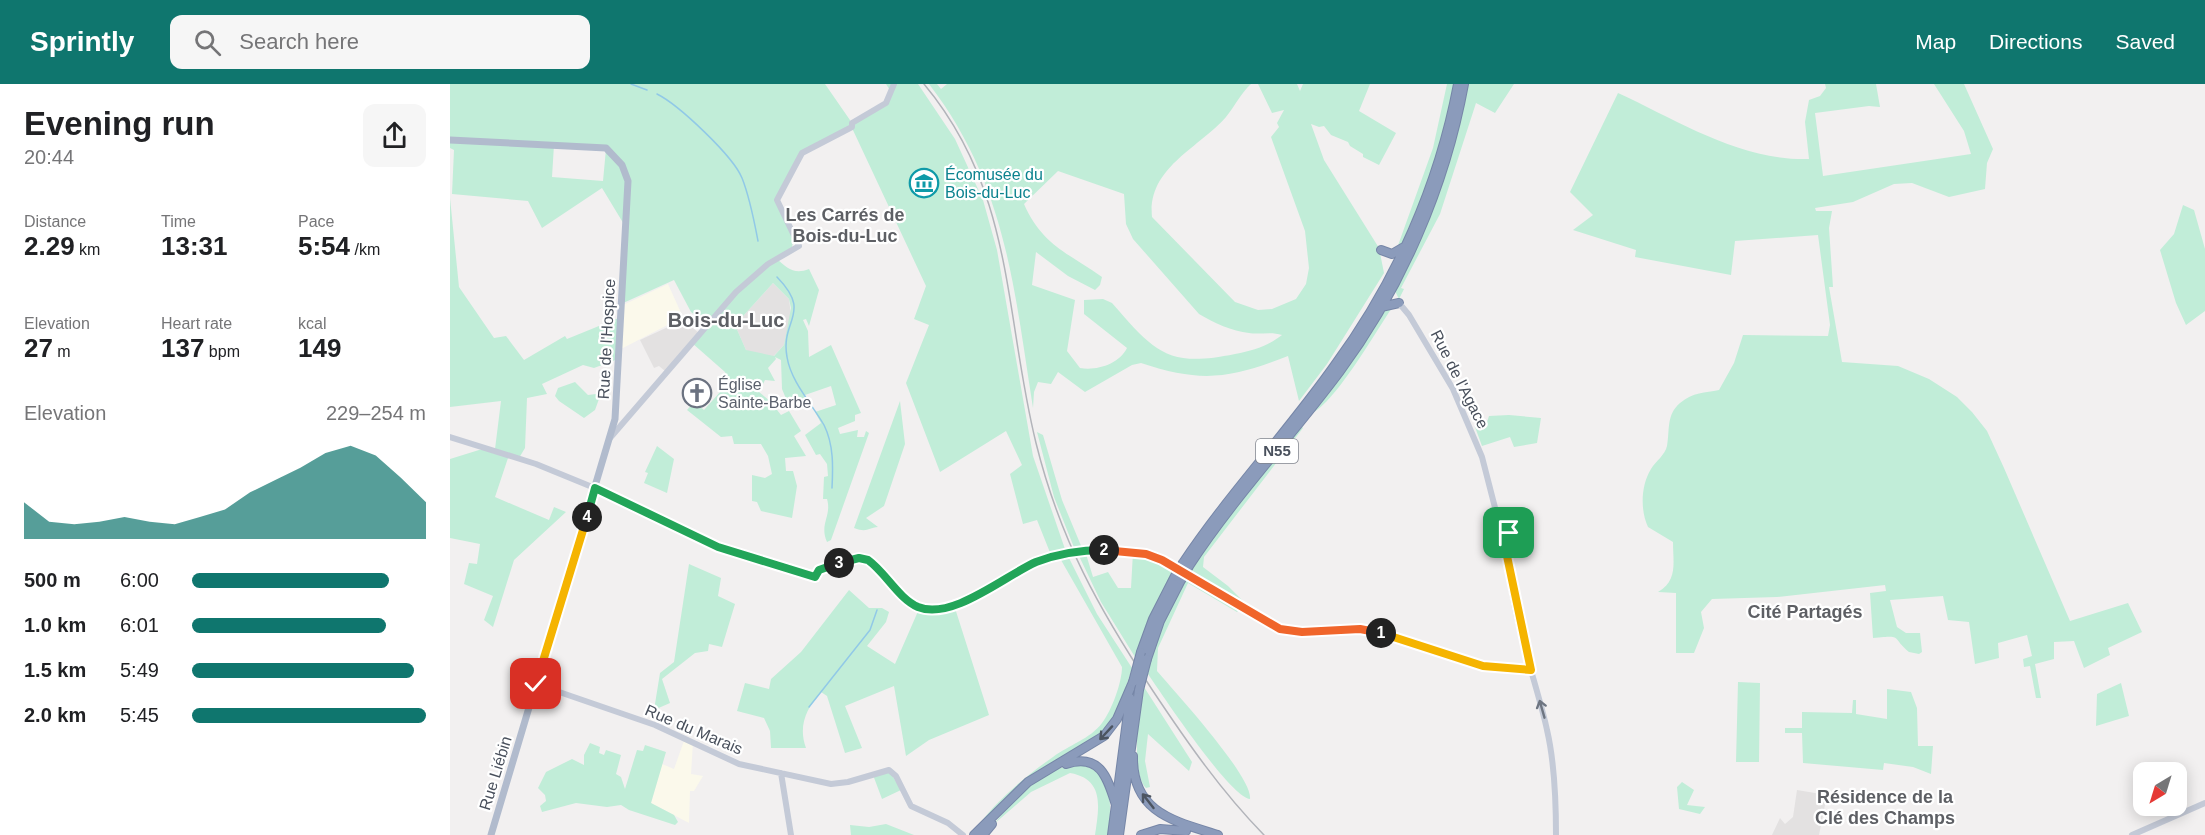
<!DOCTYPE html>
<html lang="en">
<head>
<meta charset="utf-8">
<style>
  :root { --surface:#fff; --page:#f6f6f6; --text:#202124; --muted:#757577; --accent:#0f766e }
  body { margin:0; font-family:Helvetica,sans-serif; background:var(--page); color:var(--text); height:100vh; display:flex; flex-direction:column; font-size:22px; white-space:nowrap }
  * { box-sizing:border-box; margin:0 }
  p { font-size:20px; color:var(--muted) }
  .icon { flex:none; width:33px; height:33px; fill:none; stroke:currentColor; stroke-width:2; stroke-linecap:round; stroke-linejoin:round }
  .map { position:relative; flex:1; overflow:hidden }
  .details { display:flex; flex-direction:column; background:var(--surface); width:450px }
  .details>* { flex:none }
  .needle { width:39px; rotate:218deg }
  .buttons { position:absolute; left:1683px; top:678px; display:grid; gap:12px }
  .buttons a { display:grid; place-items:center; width:54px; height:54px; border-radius:12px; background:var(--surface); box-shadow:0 3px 15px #0003; font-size:30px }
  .pin { position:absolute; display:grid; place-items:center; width:51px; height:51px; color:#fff; margin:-26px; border-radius:12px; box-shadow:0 3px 9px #0006 }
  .km { position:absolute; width:30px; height:30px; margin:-15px; border-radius:50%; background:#222; color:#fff; font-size:16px; line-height:30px; text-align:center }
  .round { display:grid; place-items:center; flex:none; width:63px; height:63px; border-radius:12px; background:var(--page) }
  .summary { display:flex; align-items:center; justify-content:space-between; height:102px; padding:0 24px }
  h1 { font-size:33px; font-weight:800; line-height:45px }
  .figures { display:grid; grid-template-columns:repeat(3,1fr); gap:9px; height:102px; padding:6px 24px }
  .figures div { display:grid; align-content:center }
  .figures b { font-size:26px; font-weight:800 }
  .figures small { font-size:16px; font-weight:400 }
  .figures p { font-size:16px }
  .chart { height:168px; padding:12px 24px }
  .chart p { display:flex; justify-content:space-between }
  .chart svg { width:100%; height:108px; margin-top:6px; fill:var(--accent); opacity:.7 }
  ul { padding:0 24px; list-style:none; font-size:20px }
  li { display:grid; grid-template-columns:96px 72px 1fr; align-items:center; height:45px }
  li i { height:15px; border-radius:8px; background:var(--accent) }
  header { display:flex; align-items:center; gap:36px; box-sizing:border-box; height:84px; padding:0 30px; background:var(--accent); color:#fff }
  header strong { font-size:28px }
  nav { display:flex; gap:33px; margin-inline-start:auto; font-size:21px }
  .search { width:420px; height:54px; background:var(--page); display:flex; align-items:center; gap:15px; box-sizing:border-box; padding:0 21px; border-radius:12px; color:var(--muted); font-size:22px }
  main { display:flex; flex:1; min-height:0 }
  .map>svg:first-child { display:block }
  .commercial { fill:#fbf9eb }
  .education { fill:#e3e1e1 }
  .green { fill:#c1edd8; fill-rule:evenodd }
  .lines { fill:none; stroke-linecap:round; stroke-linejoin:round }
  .stream { stroke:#91c9e7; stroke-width:1.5 }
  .highway-casing { stroke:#7686a7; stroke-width:10 }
  .secondary { stroke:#c4cad7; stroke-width:6 }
  .primary { stroke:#b1bbcd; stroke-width:7 }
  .highway { stroke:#8b9bbb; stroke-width:8 }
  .rail { stroke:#b2b4ba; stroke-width:1.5 }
  .highway-bridge-casing { stroke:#7686a7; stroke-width:10; stroke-linecap:butt }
  .secondary-bridge { stroke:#c4cad7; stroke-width:6 }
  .highway-bridge { stroke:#8b9bbb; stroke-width:8 }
  .oneway { stroke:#6e7581 }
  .oneway2 { stroke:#4c5461 }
  .split-1-casing { stroke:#fff; stroke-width:12 }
  .split-2-casing { stroke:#fff; stroke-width:12 }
  .split-3-casing { stroke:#fff; stroke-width:12 }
  .split-4-casing { stroke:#fff; stroke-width:12 }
  .split-5-casing { stroke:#fff; stroke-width:12 }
  .split-1 { stroke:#f5b400; stroke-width:8 }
  .split-2 { stroke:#f0652b; stroke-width:8 }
  .split-3 { stroke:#22a559; stroke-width:8 }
  .split-4 { stroke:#22a559; stroke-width:8 }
  .split-5 { stroke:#f5b400; stroke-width:8 }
  .labels { text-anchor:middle; stroke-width:4.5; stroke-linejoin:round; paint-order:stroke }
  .shield { fill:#fff; stroke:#80848d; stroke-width:1.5 }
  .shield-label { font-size:15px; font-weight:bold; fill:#49505c }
  .culture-label { font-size:16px; fill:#0d838f; stroke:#fff; text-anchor:start }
  .street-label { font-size:16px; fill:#49505c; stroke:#fff }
  .worship-label { font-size:16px; fill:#5b616d; stroke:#fff; text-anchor:start }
  .neighbourhood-label { font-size:18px; font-weight:bold; fill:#5d5f64; stroke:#fff }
  .quarter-label { font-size:20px; font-weight:bold; fill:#5d5f64; stroke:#fff }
</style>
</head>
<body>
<header>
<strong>Sprintly</strong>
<div class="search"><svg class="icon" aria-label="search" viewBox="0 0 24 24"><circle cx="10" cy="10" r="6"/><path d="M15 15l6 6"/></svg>Search here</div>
<nav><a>Map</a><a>Directions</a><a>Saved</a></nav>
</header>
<main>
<section class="details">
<div class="summary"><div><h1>Evening run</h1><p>20:44</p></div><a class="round"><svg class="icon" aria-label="share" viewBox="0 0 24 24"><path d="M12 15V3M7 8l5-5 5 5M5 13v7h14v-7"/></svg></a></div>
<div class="figures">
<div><p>Distance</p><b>2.29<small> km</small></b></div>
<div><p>Time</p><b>13:31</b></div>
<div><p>Pace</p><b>5:54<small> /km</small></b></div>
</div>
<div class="figures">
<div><p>Elevation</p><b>27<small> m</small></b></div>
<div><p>Heart rate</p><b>137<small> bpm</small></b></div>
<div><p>kcal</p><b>149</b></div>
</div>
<div class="chart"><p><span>Elevation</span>229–254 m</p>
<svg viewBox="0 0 160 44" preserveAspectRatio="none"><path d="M0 44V29L10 37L20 38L30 37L40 35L50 37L60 38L70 35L80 32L90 25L100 20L110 15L120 9L130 6L140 10L150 19L160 29V44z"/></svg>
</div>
<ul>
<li><b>500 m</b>6:00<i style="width:84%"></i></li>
<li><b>1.0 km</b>6:01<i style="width:83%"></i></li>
<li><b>1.5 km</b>5:49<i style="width:95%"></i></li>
<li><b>2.0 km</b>5:45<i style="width:100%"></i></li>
</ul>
</section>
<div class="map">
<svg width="1755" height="751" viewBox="0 0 1755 751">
  <rect width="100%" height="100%" fill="#f2f0f0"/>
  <path class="commercial" d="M218 200 232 231 231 234 171 265 173 221Z
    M235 654 243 658 241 690 253 692 244 707H240L239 739 201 719 212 680 224 685Z"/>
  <path class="education" d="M323 199 339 215 341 231 334 261 318 278 296 266 285 241Z
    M233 236 249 249 215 287 209 282 204 284 190 256Z
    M1347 706 1377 711 1369 751H1322L1330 734 1335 740 1343 733Z"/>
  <path class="green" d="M0 0H375L402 39 432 22 441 8 436 0H468L505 55 533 116 547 166 583 372 616 468 601 471 587 436 573 440 560 390 572 381 556 347 490 388 456 299 479 241 464 235 476 202 402 44 352 69 327 116 344 153 342 163 326 174C337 184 344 191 359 185L369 206 359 242 356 235 353 236 358 247 359 273 381 261 411 329 405 331V337L388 344 390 350 408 346 407 353H414L416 347 419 349 381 456 377 458C369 440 382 432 377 415H373L374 393 378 392 377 380 370 370 366 371 355 351 371 339 365 328 386 321 381 302 355 311 357 319 340 324 332 305 331 276 325 273 326 275 318 284 325 297 315 296 309 308 320 317 331 331 339 327 351 347 344 352 356 372 335 374 336 387H343L347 402 342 434 311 427 307 418 302 417V391L315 394 322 390 318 372 311 360H284L282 352 271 353 237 326 244 318 254 326 279 298 275 288 242 259 257 241 241 228 224 196 171 220 175 142 152 104 92 144 78 117 2 110 4 66 0 64ZM104 61 156 65 153 97 102 93ZM323 199 339 215 341 224 334 261 324 272 296 266 285 241Z
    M479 0H487L491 5 497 0H801C791 9 785 22 776 33 749 64 697 84 702 133L785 218 808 226 822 225 846 215 856 200 859 184 855 147 821 53 829 43 827 39 834 26 822 29 808 0H847L850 7 853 0H920L909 27 946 49 929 81 913 73V70L900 62 898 58 881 51 874 42 869 43 861 40 874 76 929 164 934 189 877 280 849 317 838 272C780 295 751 299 691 279L682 281 635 308 608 288 601 300 588 298 584 308 583 324C564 204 556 100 479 0ZM608 87 674 110 676 140 683 155 749 230C764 239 782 247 799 249 810 251 820 247 832 251 816 263 804 266 785 270 717 284 705 268 662 219L653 215 634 216V230L677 264C669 280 647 287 630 284L617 267 625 216 582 201 586 168 618 192 645 206 650 201 652 193C618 169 592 161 574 120Z
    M997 0H1005C994 48 982 95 961 138 956 149 954 159 946 167L983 64Z
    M1016 0H1064L1045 29 1026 19 990 130 951 204 954 205 949 215 944 205Z
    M1375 0H1426L1430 23 1419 22 1365 29 1373 92 1521 70 1514 47 1484 0H1514L1543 65 1537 79 1535 105 1499 113 1462 99 1444 100 1403 118 1365 124 1366 127H1382L1379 144 1383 203H1379L1392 278 1448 282 1479 295 1507 313 1522 328 1537 347 1554 384 1620 537 1678 519 1692 548 1658 564 1660 571 1634 584 1624 557 1604 558V575L1585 580 1591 614H1586L1580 582 1574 583 1573 575 1582 572 1577 551 1548 559 1549 574 1525 580 1519 538 1498 536 1493 512 1440 516 1447 543 1456 549H1470L1472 568 1469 570 1459 568C1440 552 1454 551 1423 554L1420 509 1436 507 1435 501 1327 513 1262 515 1251 528 1254 544 1244 569H1226V509L1208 508C1228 496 1223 479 1223 458L1198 443C1190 426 1191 401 1201 385 1206 377 1215 371 1217 362 1220 346 1216 331 1230 319 1243 308 1255 309 1269 306L1284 279 1293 251 1378 252 1380 241 1368 151 1285 157 1281 191 1185 173 1186 166 1123 146 1143 131 1120 108 1168 9C1229 37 1290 77 1359 75L1355 38 1359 16 1370 12 1376 4Z
    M0 114 9 203 44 254 56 252 74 276 115 252 117 255 171 233 168 275 144 284 133 281 92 300 97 310 77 314 75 364 69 374 59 371 45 413 99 436 104 423 116 428 64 476 43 543 34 536 43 512 14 500 19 479 27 480 30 460 0 454V375L29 366 45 365 51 317 0 323Z
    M1733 121 1744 126 1755 165V227L1736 241 1726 219 1710 166 1724 150Z
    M944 221C927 245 883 324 858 331L936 223Z
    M125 298 138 311 146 310 149 315 145 326 134 334 109 317 105 312 108 304Z
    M450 317 455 360 434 422 416 434 428 443C418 444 417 449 404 444Z
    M1059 331 1091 334 1087 359 1064 363 1060 353 1032 362 1025 343 1037 338 1039 332Z
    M850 341 853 344 754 473 753 483 778 502 803 527 739 490 767 447Z
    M587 348 593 351 612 416 632 464 625 466 604 413Z
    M207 362 224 375 217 409 194 399 198 389 195 388Z
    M683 468 723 486 685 573 651 518 629 472 636 470 643 493 658 488 668 504H681Z
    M619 474 647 530 682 584 670 623 652 651 582 694 522 750C543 719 573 694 603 673 619 661 640 655 652 639 662 626 672 598 672 583L611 476Z
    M239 480 271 494 268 512 285 520 272 563 259 560 258 567 245 569 212 595 220 619 204 626 210 589 224 578Z
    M736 494 789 526 787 528 738 499 708 564 707 587C725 608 803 693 800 715 780 713 713 612 698 590 704 556 718 524 736 494Z
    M399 506 419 524H432L439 528 436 538 417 562 445 580 469 525 504 521 539 631 479 656 456 672 444 602 395 622 412 664 395 669 377 612 371 608C356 625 348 642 356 664H321L320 647 314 634 287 627 295 599 319 605 321 595 351 568Z
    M1288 598 1310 599 1309 678H1286Z
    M1671 599 1679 632 1646 642 1647 610Z
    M694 603 742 678 739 687 698 650 695 677 700 703 696 704C680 689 689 624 694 603Z
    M1437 605 1461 608 1467 624 1468 662H1483L1481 690 1463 683 1434 679 1433 686 1353 679 1352 649H1335V644H1352V628L1402 629 1403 616H1406V630L1437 635Z
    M140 659 150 663 149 669 154 671 156 666 171 671 166 690 171 693 175 705 187 666 193 667 195 661 216 668 201 719 224 731 228 738 225 741 179 726 171 721 157 723 126 719 92 728 90 722 96 717 95 711 88 704 96 688 122 675 134 681V671Z
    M625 680C667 686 660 718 659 751H645C649 724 655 695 620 689L581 708 544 740C564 715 591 686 625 680Z
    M439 686 451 706 432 715 423 691Z
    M1232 698 1244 706 1237 721 1255 723 1250 730 1229 725 1227 703Z
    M436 740 464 751H401L400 741 419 743Z"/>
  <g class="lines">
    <path class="stream" d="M181 0 197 6
      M207 10C229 21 283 72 292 94 300 114 304 136 308 157
      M327 193C363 230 330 235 337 273 341 298 362 320 374 341 384 361 383 384 382 404
      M359 623 420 546 427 526"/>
    <g class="highway-casing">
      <path id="highway" d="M931 166 942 170 954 163
        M931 223 949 219
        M733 479C779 410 837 349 885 281 946 198 989 101 1008 0
        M739 482C784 413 841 353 890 287 952 203 995 103 1014 0
        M691 568 703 535 725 492
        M697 575 710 537 731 496
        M683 672C682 729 724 737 768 751
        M616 680C651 668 658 696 666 721
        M524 751 578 698 654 652 667 635 683 598
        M533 751 542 740
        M662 751 680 614
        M669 751 689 606
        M691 751 710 745 736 747"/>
    </g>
    <path class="secondary" d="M949 219 959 231 1003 305 1032 373 1050 443 1062 453C1048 498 1087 597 1097 646 1105 680 1106 716 1106 751
      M0 353 86 380 152 407 268 463 365 493 374 484 414 474C435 485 446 513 468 523 505 538 569 480 608 473
      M160 354 286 208 318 180 349 162 327 116 352 69 402 43V39L436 19 444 0
      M634 467C705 454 764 509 821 541L852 548 919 547 962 557 1033 582 1081 586
      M86 600 205 641 289 680 381 700 398 698 439 686 446 692 461 722 498 739 513 751
      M331 689 341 751
      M1682 751 1755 719"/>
    <path class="primary" d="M0 56 156 64 172 81 178 97 165 335 41 751"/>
    <use href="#highway" class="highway"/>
    <path class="rail" d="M474 0C565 109 554 230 586 359 610 456 649 525 703 607 737 658 771 707 814 751"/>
    <g class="highway-bridge-casing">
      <path id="highway-bridge" d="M725 492 733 479
        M731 496 739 482
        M683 598 691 568
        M689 606 697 575"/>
    </g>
    <path class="secondary-bridge" d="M608 473 634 467"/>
    <use href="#highway-bridge" class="highway-bridge"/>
  </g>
  <defs><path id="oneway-shaft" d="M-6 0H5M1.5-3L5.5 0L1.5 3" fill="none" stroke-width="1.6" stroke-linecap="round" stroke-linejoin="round" transform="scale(1.5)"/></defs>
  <use class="oneway" href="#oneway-shaft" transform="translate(1092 625) rotate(-106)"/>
  <g class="oneway2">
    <use href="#oneway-shaft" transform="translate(656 649) rotate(133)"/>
    <use href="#oneway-shaft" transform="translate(698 717) rotate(-128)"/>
  </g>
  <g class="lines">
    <g class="split-1-casing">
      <path id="split-1" d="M931 549 1033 582 1081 586 1057 472 1062 453 1059 449"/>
    </g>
    <g class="split-2-casing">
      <path id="split-2" d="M654 466 696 470 712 476 830 545 852 548 910 545 931 549"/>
    </g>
    <g class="split-3-casing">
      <path id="split-3" d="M389 479 409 474 418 476C436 489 448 514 468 523 502 537 556 491 586 478 607 470 633 466 654 466"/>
    </g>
    <g class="split-4-casing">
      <path id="split-4" d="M137 433 145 404 268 463 365 493 369 486 389 479"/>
    </g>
    <g class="split-5-casing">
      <path id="split-5" d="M86 600 137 433"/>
    </g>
    <use href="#split-1" class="split-1"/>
    <use href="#split-2" class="split-2"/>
    <use href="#split-3" class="split-3"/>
    <use href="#split-4" class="split-4"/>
    <use href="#split-5" class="split-5"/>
  </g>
  <defs>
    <g id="museum-ring" transform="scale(1.5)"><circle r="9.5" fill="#fff" stroke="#0f9aa8" stroke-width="1.5"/><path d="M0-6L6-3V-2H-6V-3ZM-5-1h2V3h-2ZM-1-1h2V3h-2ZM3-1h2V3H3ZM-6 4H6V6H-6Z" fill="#0f9aa8"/></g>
    <g id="church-ring" transform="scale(1.5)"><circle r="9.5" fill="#fff" stroke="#6b7280" stroke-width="1.5"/><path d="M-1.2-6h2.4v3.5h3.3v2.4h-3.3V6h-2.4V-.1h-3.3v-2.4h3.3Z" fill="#6b7280"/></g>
  </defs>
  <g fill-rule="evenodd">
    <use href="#museum-ring" x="474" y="99"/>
    <use href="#church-ring" x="247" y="309"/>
  </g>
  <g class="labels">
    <rect class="shield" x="806" y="355" width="42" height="24" rx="4.5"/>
    <g class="shield-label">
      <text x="827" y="372">N55</text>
    </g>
    <g class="culture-label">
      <text x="495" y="96">Écomusée du<tspan x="495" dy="18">Bois-du-Luc</tspan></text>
    </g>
    <g class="street-label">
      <text transform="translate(156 255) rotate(-87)" y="6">Rue de l'Hospice</text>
      <text transform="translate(1010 295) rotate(63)" y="6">Rue de l'Agace</text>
      <text transform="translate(244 645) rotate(23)" y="6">Rue du Marais</text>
      <text transform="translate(45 689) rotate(-73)" y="6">Rue Liébin</text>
    </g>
    <g class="worship-label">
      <text x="268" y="306">Église<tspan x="268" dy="18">Sainte-Barbe</tspan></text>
    </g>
    <g class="neighbourhood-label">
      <text x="395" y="137">Les Carrés de<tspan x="395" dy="21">Bois-du-Luc</tspan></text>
      <text x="1355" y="534">Cité Partagés</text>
      <text x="1435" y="719">Résidence de la<tspan x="1435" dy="21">Clé des Champs</tspan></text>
    </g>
    <g class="quarter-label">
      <text x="276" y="243">Bois-du-Luc</text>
    </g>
  </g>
</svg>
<div class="buttons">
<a><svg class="needle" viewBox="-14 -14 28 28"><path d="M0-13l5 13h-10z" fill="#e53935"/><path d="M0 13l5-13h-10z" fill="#757577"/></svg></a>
</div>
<div class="pin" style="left:1059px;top:449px;background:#1e9e55"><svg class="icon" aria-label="arrive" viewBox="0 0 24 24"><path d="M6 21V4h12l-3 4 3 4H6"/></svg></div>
<div class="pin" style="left:86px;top:600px;background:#d93025"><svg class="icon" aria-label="check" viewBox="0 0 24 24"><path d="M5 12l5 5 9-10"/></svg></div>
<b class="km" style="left:931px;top:549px">1</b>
<b class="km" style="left:654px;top:466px">2</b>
<b class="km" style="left:389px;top:479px">3</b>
<b class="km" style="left:137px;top:433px">4</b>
</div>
</main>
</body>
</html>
